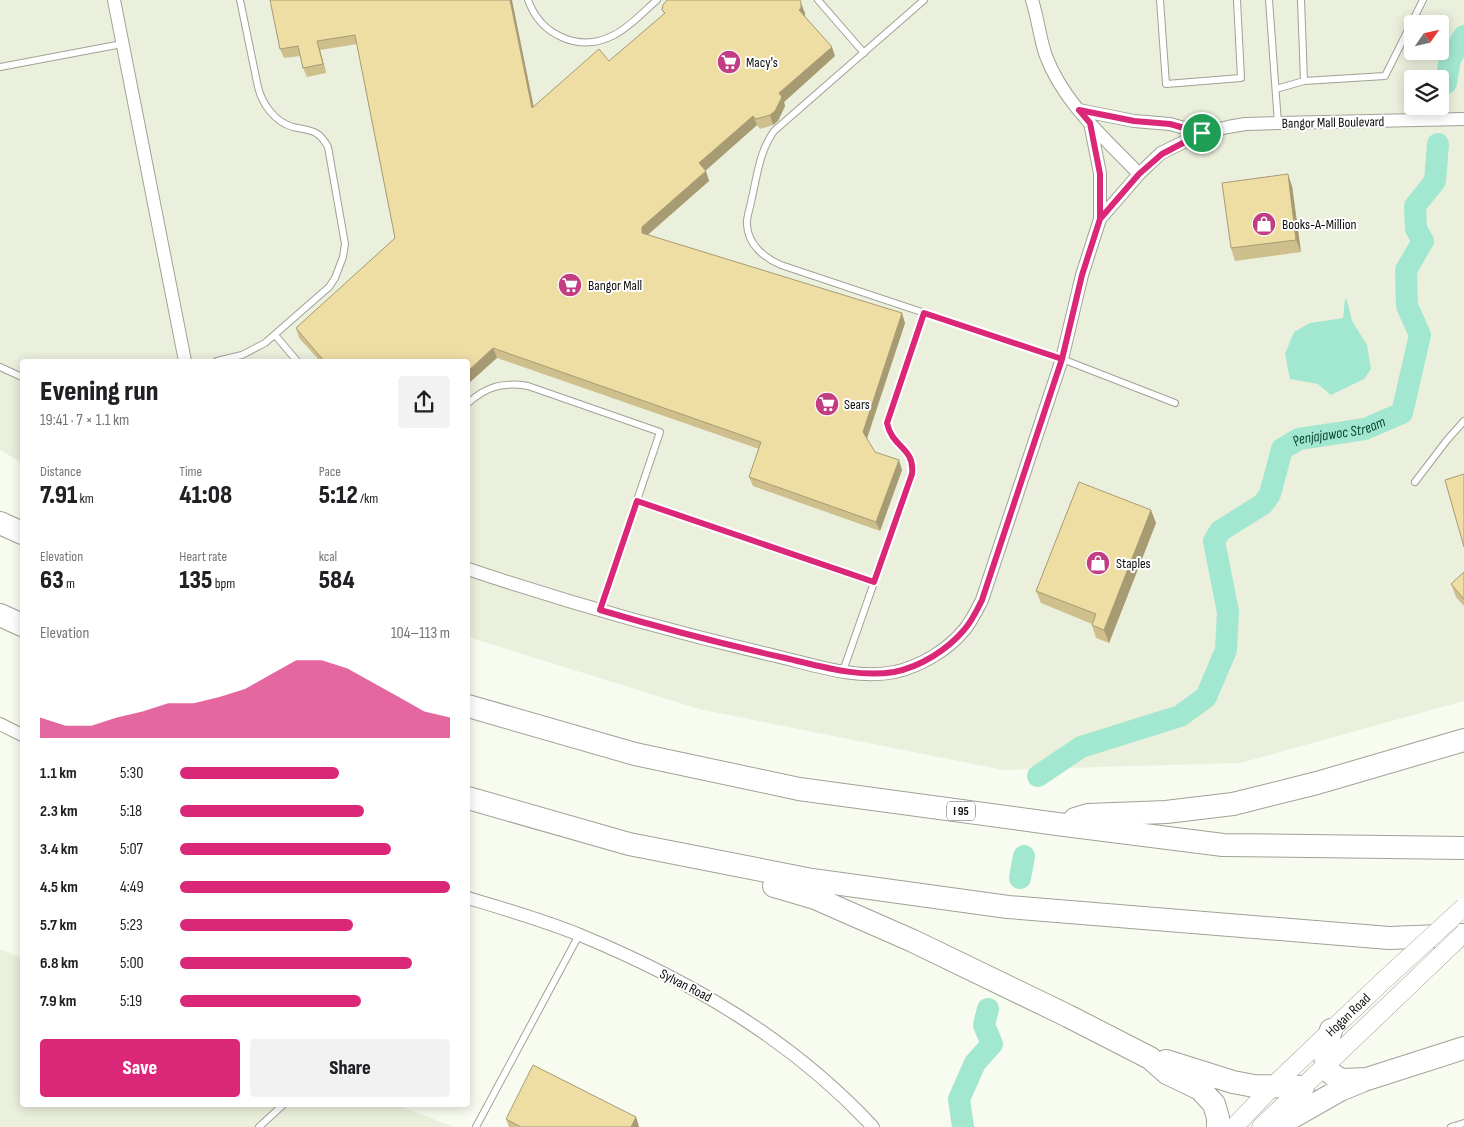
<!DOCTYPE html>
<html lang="en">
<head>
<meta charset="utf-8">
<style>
  :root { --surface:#fff; --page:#f2f2f2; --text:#202124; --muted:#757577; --accent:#db2777 }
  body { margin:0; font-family:"Sofia Sans Condensed",sans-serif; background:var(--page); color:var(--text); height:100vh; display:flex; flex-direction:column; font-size:19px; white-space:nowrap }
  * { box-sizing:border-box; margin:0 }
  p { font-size:16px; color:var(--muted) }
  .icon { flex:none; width:28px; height:28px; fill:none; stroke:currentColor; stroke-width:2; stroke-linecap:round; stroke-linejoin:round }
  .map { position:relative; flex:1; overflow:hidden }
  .side { position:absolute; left:20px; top:359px; width:450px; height:748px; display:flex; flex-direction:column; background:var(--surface); border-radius:5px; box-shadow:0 2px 12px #0003 }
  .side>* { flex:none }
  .needle { width:32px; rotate:56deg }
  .tools { position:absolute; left:1404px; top:15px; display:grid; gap:10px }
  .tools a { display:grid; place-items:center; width:45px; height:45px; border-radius:5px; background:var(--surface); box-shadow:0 2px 12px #0003; font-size:25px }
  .pin { position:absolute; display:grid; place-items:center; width:42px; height:42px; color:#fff; margin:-21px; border:2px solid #fff; border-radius:50%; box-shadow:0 1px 5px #0007 }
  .round { display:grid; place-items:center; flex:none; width:52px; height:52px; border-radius:5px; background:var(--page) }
  .overview { display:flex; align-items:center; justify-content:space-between; height:85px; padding:0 20px }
  h1 { font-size:28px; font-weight:800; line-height:38px }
  .figures { display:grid; grid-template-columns:repeat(3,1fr); gap:8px; height:85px; padding:5px 20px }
  .figures div { display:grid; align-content:center }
  .figures b { font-size:25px; font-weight:800 }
  .figures small { font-size:14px; font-weight:400 }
  .figures p { font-size:14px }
  .chart { height:140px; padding:10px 20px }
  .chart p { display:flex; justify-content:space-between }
  .chart svg { width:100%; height:90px; margin-top:5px; fill:var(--accent); opacity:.7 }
  .cta { display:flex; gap:10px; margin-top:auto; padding:10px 20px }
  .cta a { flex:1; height:58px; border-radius:5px; background:var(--accent); color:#fff; font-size:20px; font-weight:800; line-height:58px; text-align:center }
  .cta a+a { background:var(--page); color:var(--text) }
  ul { padding:0 20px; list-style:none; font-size:16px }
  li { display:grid; grid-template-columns:80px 60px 1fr; align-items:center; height:38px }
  li i { height:12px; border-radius:6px; background:var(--accent) }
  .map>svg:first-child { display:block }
  .built { fill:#ebf0dd; fill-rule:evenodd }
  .water { fill:#a2e7cf }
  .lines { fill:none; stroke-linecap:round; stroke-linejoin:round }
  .river { stroke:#a2e7cf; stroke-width:22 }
  .service-casing { stroke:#9fa297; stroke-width:8 }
  .minor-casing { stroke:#9fa297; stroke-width:14 }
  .secondary-casing { stroke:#9fa297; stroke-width:19 }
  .motorway-casing { stroke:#9fa297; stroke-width:24 }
  .service { stroke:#fff; stroke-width:6 }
  .minor { stroke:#fff; stroke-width:12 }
  .secondary { stroke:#fff; stroke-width:18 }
  .motorway { stroke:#fff; stroke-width:22 }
  .secondary-bridge-casing { stroke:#9fa297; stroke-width:19; stroke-linecap:butt }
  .secondary-bridge { stroke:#fff; stroke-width:18 }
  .wall { fill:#cebf8d }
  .shaded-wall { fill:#a79b73 }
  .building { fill:#efdea4; stroke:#a79b73 }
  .route-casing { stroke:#fff; stroke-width:10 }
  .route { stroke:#db2777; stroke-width:6 }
  .labels { text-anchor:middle; stroke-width:4; stroke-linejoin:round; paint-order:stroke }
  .shield { fill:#fff; stroke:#565754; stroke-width:1 }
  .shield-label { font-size:12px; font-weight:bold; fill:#0e0f0b }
  .poi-label { font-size:14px; fill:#0e0f0b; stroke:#fff; text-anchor:start }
  .street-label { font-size:14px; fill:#0e0f0b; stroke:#fff }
  .water-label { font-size:15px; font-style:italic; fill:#0e4839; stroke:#fff }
</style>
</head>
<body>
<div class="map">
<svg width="1464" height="1127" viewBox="0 0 1464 1127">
  <rect width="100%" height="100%" fill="#f8fbef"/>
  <path class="built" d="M0 0H1464V701L1240 763 1003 770 699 709 468 637V361H22V463L0 450ZM1412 24H1440V51H1412ZM1412 79H1440V106H1412Z
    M0 949 22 958V1104H395L454 1127H0Z"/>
  <path class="water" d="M1345 299 1347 300 1352 321 1367 345 1371 369 1364 379 1331 395 1318 384 1290 379 1285 354 1294 332 1310 323 1343 318Z"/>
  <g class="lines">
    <g class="river">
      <path d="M1446 83 1450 59 1464 36"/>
      <path id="s1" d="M1038 776 1081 747 1180 716 1206 697 1226 650 1228 612 1214 541 1220 531 1263 504 1270 494 1282 449 1299 439 1365 429 1402 413 1420 335 1407 306 1406 270 1423 241 1416 229 1415 206 1435 181 1438 144"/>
      <path d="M1020 878 1024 856"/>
      <path d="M963 1127 959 1099 975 1063 992 1044 984 1025 988 1009"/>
    </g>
    <g class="service-casing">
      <path id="service" d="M528 0C541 36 580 53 614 35 630 27 643 12 657 0
        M818 0 864 53
        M924 0 774 131C759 152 757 177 751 202 750 209 746 218 747 225 748 244 764 258 781 265L1062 359 1175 403
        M1160 0 1166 84 1241 78 1237 0
        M1269 0 1278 123
        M1301 0 1304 81 1385 76 1423 0
        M0 67 122 44
        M1276 89 1304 81
        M275 335 297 361
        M217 361 242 355 265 343 329 287 335 278 343 257 345 244 328 147C318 129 311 131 293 127 275 122 262 104 258 87L240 0
        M0 367 22 377
        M468 403C487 386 503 382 528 386L660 432 600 610
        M1415 482 1447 440 1464 421
        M637 501 874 583
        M843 671 912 474C915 446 892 448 887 423L924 313
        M259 1127 284 1104
        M476 1127 579 935
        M1451 1127 1464 1123"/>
    </g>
    <g class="minor-casing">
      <path id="minor" d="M114 0 185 361
        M1032 0C1038 18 1040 40 1046 56 1064 104 1105 138 1139 174
        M1079 110 1134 121 1170 124 1202 133
        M1090 123 1100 173V219
        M468 569C569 603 672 632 776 656 814 665 856 680 895 672 921 666 948 650 965 629 972 620 977 610 982 600L1062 359 1082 275 1100 219 1139 174 1161 153 1202 133 1228 127 1245 124 1278 123 1464 119
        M0 724 22 735
        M468 898C505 909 543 920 580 935 691 981 791 1039 873 1127"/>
    </g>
    <g class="secondary-casing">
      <g id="secondary">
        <path id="s2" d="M1234 1127 1273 1086 1382 982"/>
        <path d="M1261 1127 1415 980"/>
      </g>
    </g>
    <g class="motorway-casing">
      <path id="motorway" d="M0 523 22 533
        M0 615 22 625
        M468 706 635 754 799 789 1057 824 1223 845 1464 848
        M468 798 629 844 812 880 1008 907 1389 938 1464 935
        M1075 819 1088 815 1166 812 1233 804 1317 783 1464 740
        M774 886 815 898 913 941 1068 1016 1150 1058 1167 1073 1200 1089 1214 1104 1218 1118V1127
        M1331 1030 1325 1053 1326 1065 1331 1073 1337 1078 1343 1080 1367 1079 1464 1048
        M1166 1061 1233 1082 1254 1086 1303 1087
        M1275 1127 1340 1090 1362 1081"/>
    </g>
    <use href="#service" class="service"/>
    <use href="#minor" class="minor"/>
    <use href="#secondary" class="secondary"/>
    <use href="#motorway" class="motorway"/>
    <g class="secondary-bridge-casing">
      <path id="secondary-bridge" d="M1415 980 1464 933
        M1382 982 1464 907"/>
    </g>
    <use href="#secondary-bridge" class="secondary-bridge"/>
  </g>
  <path class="wall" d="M270 0 534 107 609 61 664 14 662 10 805 13V16L835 56 784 102 785 106 778 121 773 125 760 129 757 125 705 170 709 181 648 235 905 323 867 439 875 452 902 470 880 531 753 486 749 477 759 449 497 358 468 361H320L299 338 296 328 395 238 357 44 320 50 326 73 307 77 303 68 300 56 284 58 280 49Z
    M1292 186 1301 252 1235 261 1231 248Z
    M1156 523 1109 643 1096 638 1092 625V624L1041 603 1036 591Z
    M1464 572V606L1456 597 1451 584Z
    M636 1117 639 1127H509L506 1119Z"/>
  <path class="shaded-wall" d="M510 0H512L536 118 532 108Z
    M801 3 805 13V18L799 10Z
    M317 41 320 50 326 73 323 64Z
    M832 47 835 56 784 102 785 106 778 121 773 125 770 115 779 93Z
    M753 116 757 125 703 173 699 163Z
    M706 171 709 181 645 237 642 233V227Z
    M1288 174 1292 186 1301 252 1296 240Z
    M902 313 905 323 866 441 863 432Z
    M493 348 497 358 468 384V371Z
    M899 460 902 470 880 531 876 522Z
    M1151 510 1156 523 1109 643 1104 630Z
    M636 1117 639 1127H631Z"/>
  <path class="building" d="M270 0H510L532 108 599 49 609 61 665 13 662 10 663 5 667 0H800L801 3V8L799 10 832 47 779 93 782 97 775 111 770 115 756 119 753 116 699 163 706 171 642 227V233L902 313 863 432 875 452 899 460 876 522 749 477 761 442 493 348 468 371V361H324L296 328 395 238 355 35 317 41 323 64 303 68 298 46 280 49Z
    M1288 174 1296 240 1231 248 1222 183Z
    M1464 474V547L1445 480Z
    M1079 482 1151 510 1104 630 1092 625 1096 614 1036 591Z
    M1464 572V599L1451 584Z
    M533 1065 636 1117 631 1127H521L506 1119Z"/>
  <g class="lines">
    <g class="route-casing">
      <path id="route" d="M1202 133 1162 154 1139 174 1100 219 1082 275 1062 359 924 313 887 423C892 448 915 447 912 474L874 582 637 501 600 610C661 628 723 644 785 658 820 666 858 678 894 672 920 667 947 650 964 630 972 621 977 610 982 600L1062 359 1082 275 1100 219V174L1090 123 1079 110 1134 121 1170 124 1202 133"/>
    </g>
    <use href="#route" class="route"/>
  </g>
  <defs>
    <g id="supermarket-disc" transform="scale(1.25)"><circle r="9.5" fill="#c13e83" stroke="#fff"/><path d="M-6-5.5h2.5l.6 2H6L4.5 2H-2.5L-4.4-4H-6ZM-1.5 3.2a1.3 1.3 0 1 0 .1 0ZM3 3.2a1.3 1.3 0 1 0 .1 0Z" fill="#fff"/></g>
    <g id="shop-disc" transform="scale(1.25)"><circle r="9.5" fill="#c13e83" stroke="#fff"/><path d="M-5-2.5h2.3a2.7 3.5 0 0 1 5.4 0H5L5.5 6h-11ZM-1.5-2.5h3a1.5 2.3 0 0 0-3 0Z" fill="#fff"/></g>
  </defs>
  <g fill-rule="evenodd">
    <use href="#supermarket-disc" x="729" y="62"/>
    <use href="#shop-disc" x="1264" y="224"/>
    <use href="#supermarket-disc" x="570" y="285"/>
    <use href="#supermarket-disc" x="827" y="404"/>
    <use href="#shop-disc" x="1098" y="563"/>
  </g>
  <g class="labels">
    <rect class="shield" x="947" y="801.5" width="28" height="19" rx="4"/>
    <g class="shield-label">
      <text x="961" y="815">I 95</text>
    </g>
    <g class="poi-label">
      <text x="746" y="67">Macy's</text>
      <text x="1282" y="229">Books-A-Million</text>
      <text x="588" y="290">Bangor Mall</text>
      <text x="844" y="409">Sears</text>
      <text x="1116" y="568">Staples</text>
    </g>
    <g class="street-label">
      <text transform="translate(1333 122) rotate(-1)" y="5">Bangor Mall Boulevard</text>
      <text transform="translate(686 985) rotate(27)" y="5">Sylvan Road</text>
      <text dy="5" stroke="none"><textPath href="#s2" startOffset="160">Hogan Road</textPath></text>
    </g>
    <g class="water-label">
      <text dy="5" stroke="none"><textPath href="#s1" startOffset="531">Penjajawoc Stream</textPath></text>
    </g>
  </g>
</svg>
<div class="tools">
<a><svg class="needle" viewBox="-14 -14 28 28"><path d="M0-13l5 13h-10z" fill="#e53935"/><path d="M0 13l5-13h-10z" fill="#757577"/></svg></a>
<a><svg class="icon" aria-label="layers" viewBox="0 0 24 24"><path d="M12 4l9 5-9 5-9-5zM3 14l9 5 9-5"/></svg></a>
</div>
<div class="pin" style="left:1202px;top:133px;background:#1e9e55"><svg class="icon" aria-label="arrive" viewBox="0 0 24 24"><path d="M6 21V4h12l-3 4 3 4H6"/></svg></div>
<section class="side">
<div class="overview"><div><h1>Evening run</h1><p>19:41 · 7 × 1.1 km</p></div><a class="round"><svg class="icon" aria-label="share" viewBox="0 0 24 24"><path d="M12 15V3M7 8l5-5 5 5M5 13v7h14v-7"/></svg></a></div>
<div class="figures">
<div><p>Distance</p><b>7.91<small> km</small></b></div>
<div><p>Time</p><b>41:08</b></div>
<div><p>Pace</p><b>5:12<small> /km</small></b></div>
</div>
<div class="figures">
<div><p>Elevation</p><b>63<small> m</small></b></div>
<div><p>Heart rate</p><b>135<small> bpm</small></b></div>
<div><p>kcal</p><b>584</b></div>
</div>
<div class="chart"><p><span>Elevation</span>104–113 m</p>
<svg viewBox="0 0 160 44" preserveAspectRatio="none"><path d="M0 44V34L10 38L20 38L30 34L40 31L50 27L60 27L70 24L80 20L90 13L100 6L110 6L120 10L130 17L140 24L150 31L160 34V44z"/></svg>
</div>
<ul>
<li><b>1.1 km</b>5:30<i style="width:59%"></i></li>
<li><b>2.3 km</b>5:18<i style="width:68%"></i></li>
<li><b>3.4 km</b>5:07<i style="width:78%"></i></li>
<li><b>4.5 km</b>4:49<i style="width:100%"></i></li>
<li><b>5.7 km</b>5:23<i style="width:64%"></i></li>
<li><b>6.8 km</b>5:00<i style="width:86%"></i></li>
<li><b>7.9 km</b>5:19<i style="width:67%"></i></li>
</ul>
<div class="cta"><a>Save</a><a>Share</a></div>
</section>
</div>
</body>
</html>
